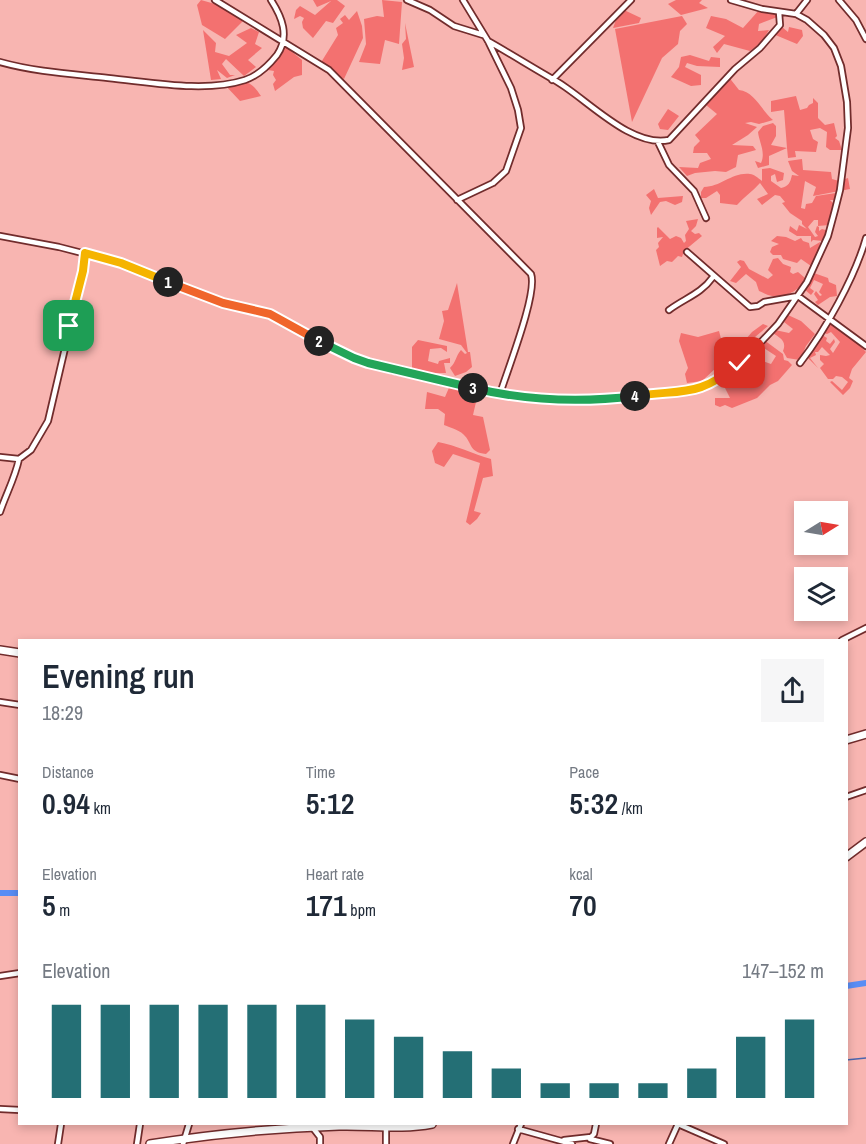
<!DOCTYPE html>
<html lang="en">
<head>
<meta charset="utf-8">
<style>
  :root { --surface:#fff; --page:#f6f6f7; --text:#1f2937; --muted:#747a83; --accent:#246f75 }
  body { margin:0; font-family:"Archivo Narrow",sans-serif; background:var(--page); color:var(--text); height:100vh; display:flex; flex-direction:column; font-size:22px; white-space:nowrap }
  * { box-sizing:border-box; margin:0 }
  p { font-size:20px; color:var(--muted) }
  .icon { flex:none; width:33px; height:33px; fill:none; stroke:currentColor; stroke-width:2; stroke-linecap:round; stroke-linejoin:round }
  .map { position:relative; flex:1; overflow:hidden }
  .sheet { position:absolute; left:18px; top:639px; width:830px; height:486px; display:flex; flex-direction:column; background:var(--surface); border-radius:0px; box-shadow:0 3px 9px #0003 }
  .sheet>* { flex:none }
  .needle { width:39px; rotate:79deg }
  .controls { position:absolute; left:794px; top:501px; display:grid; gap:12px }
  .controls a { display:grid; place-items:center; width:54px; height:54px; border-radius:0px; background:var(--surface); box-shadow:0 3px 9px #0003; font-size:30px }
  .pin { position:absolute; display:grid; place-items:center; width:51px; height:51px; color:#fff; margin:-26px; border-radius:12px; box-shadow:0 3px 9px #0006 }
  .km { position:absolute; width:30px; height:30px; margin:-15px; border-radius:50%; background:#222; color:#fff; font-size:16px; line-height:30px; text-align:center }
  .round { display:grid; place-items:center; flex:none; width:63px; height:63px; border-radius:0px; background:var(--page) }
  .head { display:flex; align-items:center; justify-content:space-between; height:102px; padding:0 24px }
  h1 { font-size:33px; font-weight:600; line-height:45px }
  .figures { display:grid; grid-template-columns:repeat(3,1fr); gap:9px; height:102px; padding:6px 24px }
  .figures div { display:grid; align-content:center }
  .figures b { font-size:30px; font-weight:600 }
  .figures small { font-size:16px; font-weight:400 }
  .figures p { font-size:16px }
  .chart { height:168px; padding:12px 24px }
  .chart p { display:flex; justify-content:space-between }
  .chart svg { width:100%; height:108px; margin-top:6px; stroke:var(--accent); stroke-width:6 }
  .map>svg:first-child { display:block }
  .green { fill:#f37170 }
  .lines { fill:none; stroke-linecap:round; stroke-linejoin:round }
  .stream { stroke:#4b66ae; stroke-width:1.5 }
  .canal { stroke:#598df4; stroke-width:6 }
  .minor-casing { stroke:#712c2c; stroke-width:8 }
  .secondary-casing { stroke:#712c2c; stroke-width:10 }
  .minor { stroke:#fff; stroke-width:4.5 }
  .secondary { stroke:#fff; stroke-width:7 }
  .split-1-casing { stroke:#fff; stroke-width:12 }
  .split-2-casing { stroke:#fff; stroke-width:12 }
  .split-3-casing { stroke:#fff; stroke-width:12 }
  .split-4-casing { stroke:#fff; stroke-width:12 }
  .split-5-casing { stroke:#fff; stroke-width:12 }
  .split-1 { stroke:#f5b400; stroke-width:8 }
  .split-2 { stroke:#f0652b; stroke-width:8 }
  .split-3 { stroke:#22a559; stroke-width:8 }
  .split-4 { stroke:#22a559; stroke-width:8 }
  .split-5 { stroke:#f5b400; stroke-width:8 }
</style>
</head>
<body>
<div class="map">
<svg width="866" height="1144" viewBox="0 0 866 1144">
  <rect width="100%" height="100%" fill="#f8b5b1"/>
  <path class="green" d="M201 0 229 8 243 21 225 39 202 25 197 5Z
    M313 0H337L345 6 333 23 326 21 313 38 303 28 302 22 304 18 300 16 294 19 296 10 300 6 315 15 331 1 317 7Z
    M382 0 402 2 399 44 385 40 380 64 359 62 366 44 364 19 377 16 384 17Z
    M676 0H702L699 3 708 8 681 15 668 4Z
    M760 9 780 16 759 24 758 31 769 30 761 43 750 51 724 44 717 53 713 47 725 36 706 28 711 16 726 19 743 28Z
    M624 10 641 18 639 23 613 28 617 17Z
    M357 11 362 26 363 38 344 79 320 64 338 35 336 28 343 23 340 19 345 15 349 20Z
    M682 16 687 24 680 31 678 44 662 58 632 122 615 29Z
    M405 23 414 67 402 70 404 58 402 44 406 39Z
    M782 27 788 32 789 27 802 30 803 36 797 44 773 34V28Z
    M251 28 259 32 255 44 262 48 248 60 256 67 244 76 226 59 222 64 230 75H235L227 78 217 70 221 79 211 80 203 30 216 43 215 52 229 56 247 43 236 35Z
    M286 47 302 60V75L294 77 275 91 273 84 276 80 273 75 274 71 268 70C268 60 277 51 286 47Z
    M690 55 709 61 711 57 720 58V67L697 66 687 63 685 67 701 75V85L691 86 671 77 679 67 681 57Z
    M728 76 739 90C754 91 762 111 773 120L759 124 751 122 745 123 757 127 748 135 732 145 753 146 756 150 738 155 736 167 726 172 715 171 695 173 687 176 679 167 698 168 700 163 711 159 707 153H693L694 147 700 141 695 135 717 114 706 105Z
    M240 81C251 82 255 87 261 96L240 101 224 84Z
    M796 96 800 110 807 108 809 105 813 103V98L818 103V118L825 125 834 123 837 136 835 138 839 141 842 150H830L826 147 827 132 820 128 810 130 813 139 818 142 816 152 795 151 796 157 788 158 787 148 769 156V165L758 168 755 161 761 163C766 152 759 142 758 132L763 126 773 123 776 126V136L771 145 787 148 784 110 771 112V101Z
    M668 109 679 116 668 130 660 129 658 124Z
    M802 159 803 170 831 172 832 179 839 181 848 178 850 189 813 196 816 187 805 181 801 208 805 209 806 204 812 203 816 196 836 193 834 200H830L833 203 829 225 818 226V220H814L808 227 815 237 818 236 815 232 817 226 819 227V231L822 229 829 231 830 234 824 237 823 241 813 240 811 242V236H797L789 231 790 226 797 231 799 225 807 229 802 224V221L790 213 782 203 785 202 780 196 775 195 762 205 757 199 768 194 760 183C753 191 744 197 737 205L720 203V195L717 191 706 198H701V192L704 187C721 187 732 172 750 174 754 174 758 178 762 181V169L770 168 784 173 783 180 777 182 775 174 771 176V181L781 188C789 186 790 183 792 175L799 176 792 171 788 161Z
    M654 189 658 198 683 196 682 202 675 205 666 201 660 202 651 215 649 208 651 201 646 195Z
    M698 219 696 226 691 231 695 234 699 233 702 236 684 251 682 257 678 256 672 262 667 261 660 266 656 250 659 247 658 243 663 237 657 238V228L658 227 670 239 676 236 681 238 684 243 686 241 685 235 689 229 686 221Z
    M777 236 786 237 795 241 801 238 803 241 809 243 810 248 820 242 819 250 811 266 801 259 797 263 783 259 781 255H773L770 252 772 247 779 244 771 241Z
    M778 258 783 264 791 267 790 272 793 274 798 272 805 278C801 291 782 300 768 295 765 294 762 292 759 291L756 282 746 274 736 283 730 281 741 267 737 262 740 260 744 261 749 269 768 279 773 275 768 270 773 259Z
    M811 272 828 278 829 282 836 285 837 296 830 297 818 305 815 302 818 300 814 294 816 291 820 296 822 295 819 292 823 284 814 280 810 288 814 291 811 295 804 289 808 273Z
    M457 283 468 352H470L472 367 466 372 455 376 450 368C457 361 455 357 461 350L465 354 467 353 461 345 439 339 444 321 442 311 448 310Z
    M788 315 801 321 815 334 806 346 800 360 787 358 783 351C787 341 780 338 773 333L775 330 789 333 793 329 784 322Z
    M831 320 843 328 866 352 852 369 849 378 853 381 850 388 843 395 830 382 832 381 842 390 848 382 842 377 836 376 833 379H828L820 368 824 364 820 360V355L826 356 830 355 822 347 818 352H815L816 355 810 358 818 368 806 356 817 343 822 335 827 338 826 341 830 344 834 339 835 342 830 349 833 353 840 342 831 332 827 334 821 332Z
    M763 324 768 326 755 337 746 353 722 369 716 368 702 381 687 383 685 374 688 368 679 341 681 333 698 337 719 331 724 350 733 354 752 332Z
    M418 340 447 346V352L441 348 430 349 428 361 438 364 439 361 450 358V363H444L446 373H430L412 369V347Z
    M764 340 783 354 784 360 788 361 792 365 778 381 770 385 757 398 732 408 725 405 720 407 715 405V398H730L720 378 743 361 748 366 743 367 745 375 751 380 760 368 746 358 751 357 771 364 776 356 761 346Z
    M451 383 479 389 473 415 483 417 490 450 486 454C468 452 473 443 463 434 459 430 449 427 444 425L445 414 438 409H425L427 392 445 397Z
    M438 442C456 445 473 454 491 459L493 476 483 478 474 511 481 513 477 519 470 525 466 522 480 463 453 454 444 467 435 463 432 451Z"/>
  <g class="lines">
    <path class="stream" d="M846 1060 866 1058"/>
    <path class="canal" d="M0 893H20
      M846 986 866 983"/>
    <g class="minor-casing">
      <path id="minor" d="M215 0 329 70 531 274C538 293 507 371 500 394
        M407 0 430 10 454 26 483 35
        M839 0 856 20 866 39
        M796 14 807 0
        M488 41C511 54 533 68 556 81 587 99 631 148 669 140L735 69 760 48 780 25 779 12
        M0 62C36 72 72 74 108 78 150 82 205 93 245 80 257 76 269 65 277 55 290 36 282 17 271 0
        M552 80 631 0
        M658 142 669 165 694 191 706 218
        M457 200 493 183 506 171 521 128 518 110 511 88 488 41 463 0
        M0 236 59 247 121 263 192 292 223 303 270 314 354 358 391 370 479 389 534 399 579 401 695 390 728 374 746 358 778 324 807 282 828 236 835 210 840 190 848 128 847 102 841 66 834 48 824 35 807 20 796 14 762 9 731 0
        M687 252 750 307 758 306 764 302 798 296 866 346
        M669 310C685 298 701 294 713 277
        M800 363C825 331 855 277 866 238
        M0 457 19 459
        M0 512C6 494 15 478 19 459L31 450 48 421 83 271 85 253
        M842 640 866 628
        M0 702 20 705
        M0 775 20 779
        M846 797 866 790
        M0 976 20 973
        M0 1109 20 1110
        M678 1124 724 1144
        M313 1128 320 1137V1144
        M518 1129 572 1144
        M590 1139 610 1144
        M564 1140 591 1137 594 1134 596 1124
        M58 1144 61 1124
        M137 1144 140 1124
        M183 1144 189 1124
        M386 1144V1127
        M513 1144 521 1124
        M669 1144 678 1124"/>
    </g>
    <g class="secondary-casing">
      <path id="secondary" d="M0 650 20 653
        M846 740 866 734
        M846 857 866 842
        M150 1144C212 1134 277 1128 339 1126 370 1125 401 1130 432 1124"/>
    </g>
    <use href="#minor" class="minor"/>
    <use href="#secondary" class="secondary"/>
  </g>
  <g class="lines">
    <g class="split-1-casing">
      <path id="split-1" d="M69 326 83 271 85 253 121 263 168 282"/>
    </g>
    <g class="split-2-casing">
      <path id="split-2" d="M168 282 223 303 270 314 319 341"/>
    </g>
    <g class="split-3-casing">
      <path id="split-3" d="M319 341 354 358 368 363 473 388"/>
    </g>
    <g class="split-4-casing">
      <path id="split-4" d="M473 388C528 401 580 403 635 396"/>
    </g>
    <g class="split-5-casing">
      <path id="split-5" d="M635 396C684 389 698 398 740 363"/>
    </g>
    <use href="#split-1" class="split-1"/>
    <use href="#split-2" class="split-2"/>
    <use href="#split-3" class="split-3"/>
    <use href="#split-4" class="split-4"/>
    <use href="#split-5" class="split-5"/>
  </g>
</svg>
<div class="controls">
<a><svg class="needle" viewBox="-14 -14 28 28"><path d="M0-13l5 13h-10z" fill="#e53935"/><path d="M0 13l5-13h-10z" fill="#747a83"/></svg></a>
<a><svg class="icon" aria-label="layers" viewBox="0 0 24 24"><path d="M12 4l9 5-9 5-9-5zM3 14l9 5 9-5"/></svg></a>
</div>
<div class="pin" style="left:69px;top:326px;background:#1e9e55"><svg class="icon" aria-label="arrive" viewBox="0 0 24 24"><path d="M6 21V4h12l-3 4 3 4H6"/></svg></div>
<div class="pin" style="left:740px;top:363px;background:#d93025"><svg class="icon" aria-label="check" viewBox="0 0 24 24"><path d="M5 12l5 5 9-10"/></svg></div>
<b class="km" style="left:168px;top:282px">1</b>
<b class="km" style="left:319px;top:341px">2</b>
<b class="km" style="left:473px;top:388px">3</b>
<b class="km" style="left:635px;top:396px">4</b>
<section class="sheet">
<div class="head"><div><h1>Evening run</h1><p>18:29</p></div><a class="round"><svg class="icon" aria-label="share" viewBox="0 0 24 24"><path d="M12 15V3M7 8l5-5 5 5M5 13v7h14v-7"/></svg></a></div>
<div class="figures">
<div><p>Distance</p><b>0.94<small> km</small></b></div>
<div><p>Time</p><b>5:12</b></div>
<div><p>Pace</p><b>5:32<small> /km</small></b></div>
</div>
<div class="figures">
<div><p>Elevation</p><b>5<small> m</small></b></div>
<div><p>Heart rate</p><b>171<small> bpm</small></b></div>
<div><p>kcal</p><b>70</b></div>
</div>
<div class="chart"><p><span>Elevation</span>147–152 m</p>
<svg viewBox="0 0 160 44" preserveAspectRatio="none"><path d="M5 44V6M15 44V6M25 44V6M35 44V6M45 44V6M55 44V6M65 44V12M75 44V19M85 44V25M95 44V32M105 44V38M115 44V38M125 44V38M135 44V32M145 44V19M155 44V12"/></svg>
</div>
</section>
</div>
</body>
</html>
